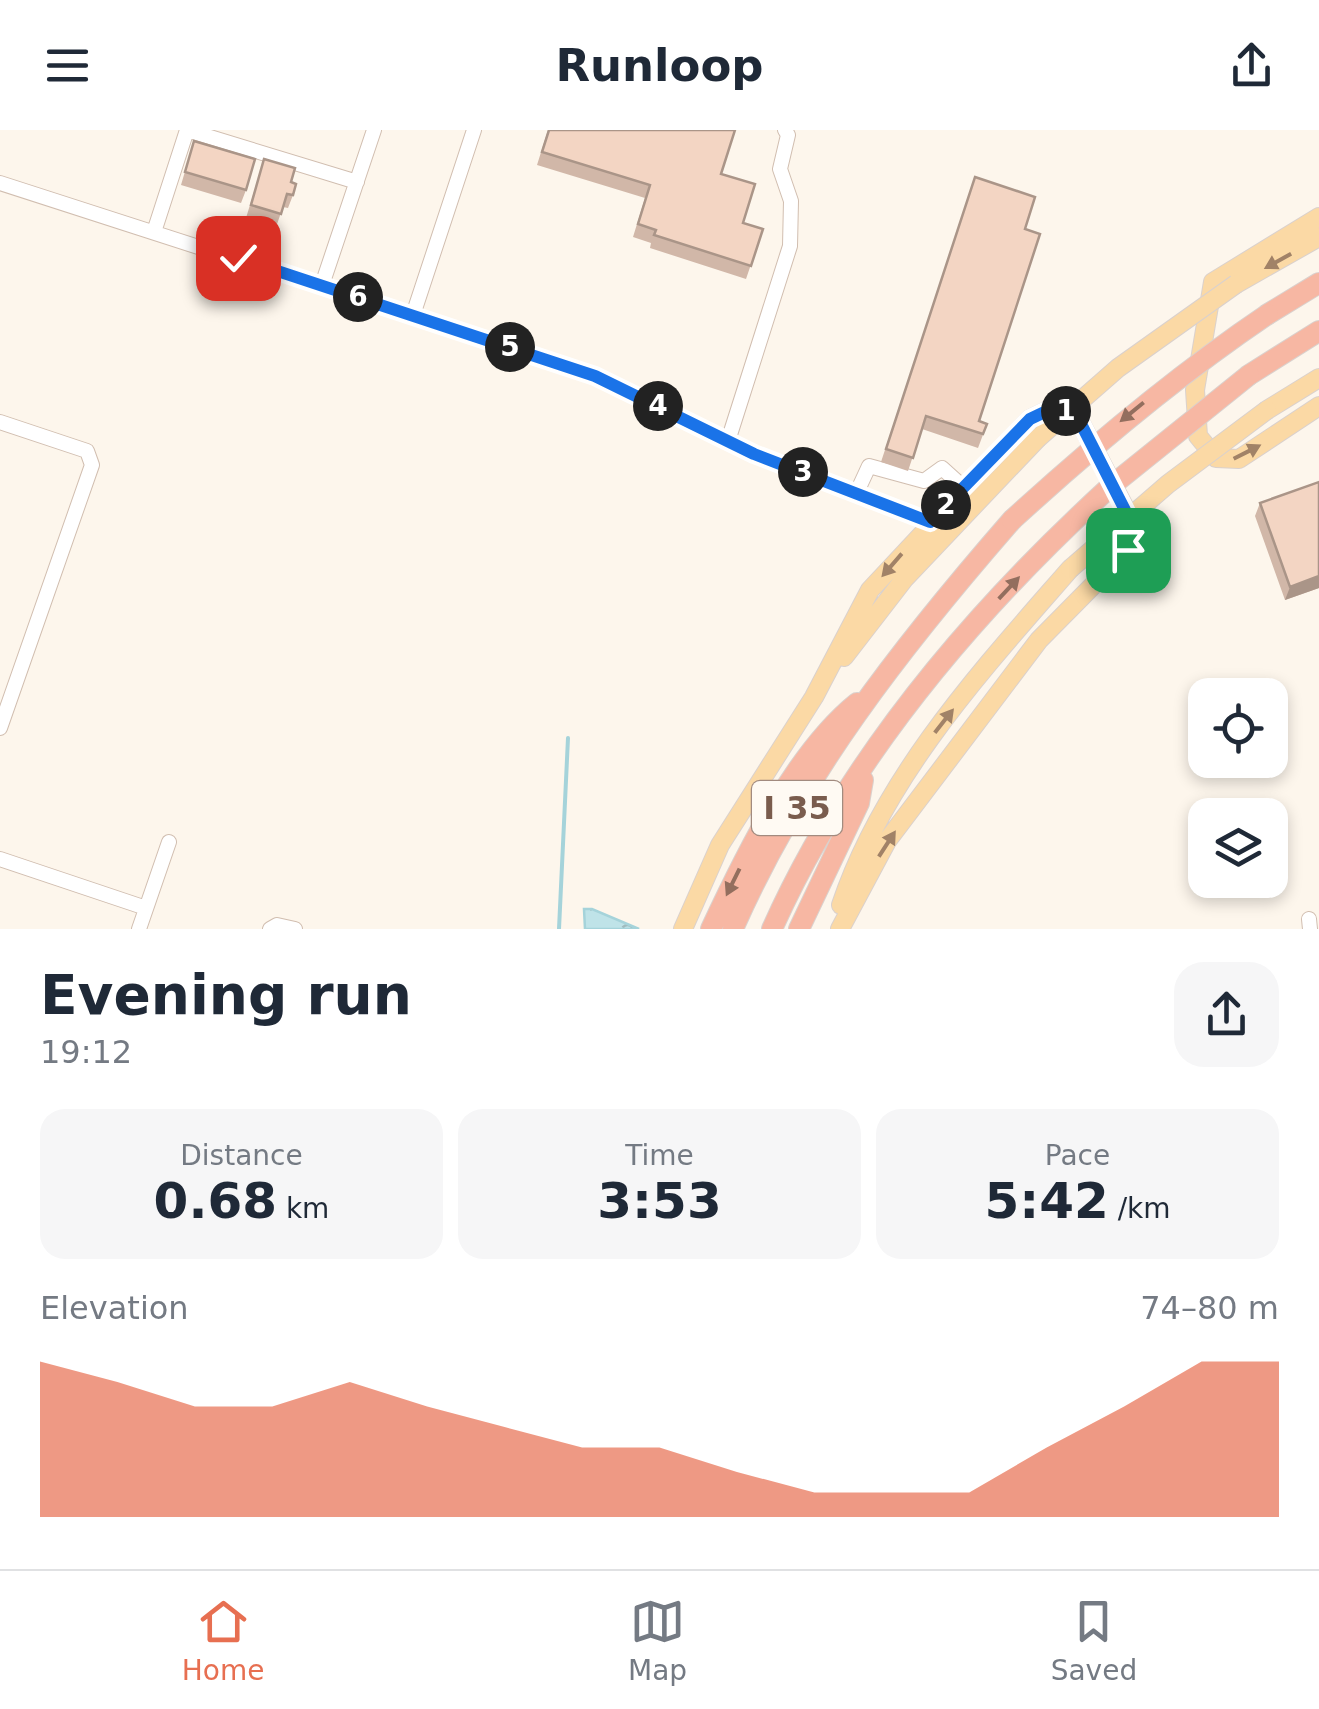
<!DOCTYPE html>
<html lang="en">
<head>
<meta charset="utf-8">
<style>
  :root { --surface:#fff; --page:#f6f6f7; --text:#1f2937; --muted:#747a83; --line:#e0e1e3; --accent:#e76f51 }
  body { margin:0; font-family:"DejaVu Sans",sans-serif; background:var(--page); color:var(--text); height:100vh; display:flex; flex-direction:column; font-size:38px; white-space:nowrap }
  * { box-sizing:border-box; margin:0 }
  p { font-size:32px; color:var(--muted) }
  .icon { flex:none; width:55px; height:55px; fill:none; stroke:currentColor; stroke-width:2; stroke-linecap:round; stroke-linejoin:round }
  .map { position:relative; height:799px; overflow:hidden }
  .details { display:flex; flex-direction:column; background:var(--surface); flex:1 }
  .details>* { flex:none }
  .tools { position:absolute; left:1188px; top:548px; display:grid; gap:20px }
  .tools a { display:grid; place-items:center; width:100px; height:100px; border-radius:20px; background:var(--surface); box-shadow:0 5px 15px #0003; font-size:50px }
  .pin { position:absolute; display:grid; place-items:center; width:85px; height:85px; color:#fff; margin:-42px; border-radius:20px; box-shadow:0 5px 15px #0006 }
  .km { position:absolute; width:50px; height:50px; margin:-25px; border-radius:50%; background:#222; color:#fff; font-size:28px; line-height:50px; text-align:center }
  .round { display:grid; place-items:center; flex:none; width:105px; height:105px; border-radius:30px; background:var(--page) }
  .summary { display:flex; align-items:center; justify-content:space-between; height:170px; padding:0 40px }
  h1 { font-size:55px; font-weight:800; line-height:75px }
  .metrics { display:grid; grid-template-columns:repeat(3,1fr); gap:15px; height:170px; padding:10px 40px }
  .metrics div { display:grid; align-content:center; border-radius:25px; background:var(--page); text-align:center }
  .metrics b { font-size:50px; font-weight:800 }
  .metrics small { font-size:28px; font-weight:400 }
  .metrics p { font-size:28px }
  .chart { height:280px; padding:20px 40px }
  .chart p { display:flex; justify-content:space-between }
  .chart svg { width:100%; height:180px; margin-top:10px; fill:var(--accent); opacity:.7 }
  header { display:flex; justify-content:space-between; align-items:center; height:130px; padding:0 40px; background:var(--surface); font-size:45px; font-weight:800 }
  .dock { display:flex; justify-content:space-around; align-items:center; height:140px; border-top:2px solid var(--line); background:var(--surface); font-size:28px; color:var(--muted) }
  .dock a { display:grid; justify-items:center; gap:5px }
  .dock .on { color:var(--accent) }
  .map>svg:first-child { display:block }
  .water { fill:url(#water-ripples); stroke:#a5d3da; stroke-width:2.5 }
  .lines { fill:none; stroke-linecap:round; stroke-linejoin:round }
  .stream { stroke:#a5d3da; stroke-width:4 }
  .minor-casing { stroke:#d1beb0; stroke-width:16 }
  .major-casing { stroke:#dad1cd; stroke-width:20 }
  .highway-casing { stroke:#dad1cd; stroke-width:22 }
  .minor { stroke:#fff; stroke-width:14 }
  .major { stroke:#fbd9a5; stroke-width:18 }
  .highway { stroke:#f7b7a3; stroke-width:20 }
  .major-bridge-casing { stroke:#dad1cd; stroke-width:20; stroke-linecap:butt }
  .highway-bridge-casing { stroke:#dad1cd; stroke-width:22; stroke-linecap:butt }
  .major-bridge { stroke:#fbd9a5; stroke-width:18 }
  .highway-bridge { stroke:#f7b7a3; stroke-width:20 }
  .wall { fill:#d1b7a8 }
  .shaded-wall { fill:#aa9588 }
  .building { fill:#f3d5c3; stroke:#aa9588; stroke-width:2.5 }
  .oneway { fill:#a18267 }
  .oneway2 { fill:#936e5e }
  .route-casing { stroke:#fff; stroke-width:20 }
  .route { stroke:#1a73e8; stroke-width:12 }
  .labels { text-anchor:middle; stroke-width:8; stroke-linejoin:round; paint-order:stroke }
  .shield { fill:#fffaf3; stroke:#a28b7f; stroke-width:2.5 }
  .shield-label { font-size:32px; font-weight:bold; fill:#7a5c4d }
</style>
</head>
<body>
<header><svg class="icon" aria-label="menu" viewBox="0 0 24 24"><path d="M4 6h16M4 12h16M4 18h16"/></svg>Runloop<svg class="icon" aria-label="share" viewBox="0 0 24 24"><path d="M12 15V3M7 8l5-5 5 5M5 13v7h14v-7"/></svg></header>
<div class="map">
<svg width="1319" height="799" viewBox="0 0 1319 799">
  <defs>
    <pattern id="water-ripples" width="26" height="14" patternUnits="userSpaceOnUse" patternTransform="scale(2.5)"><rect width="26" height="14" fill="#bfe3e8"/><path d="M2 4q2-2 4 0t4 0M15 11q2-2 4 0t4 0" fill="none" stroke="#a0bbbe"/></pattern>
  </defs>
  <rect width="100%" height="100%" fill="#fdf6ec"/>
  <path class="water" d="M584 779H592L639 799H585Z"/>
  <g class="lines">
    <path class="stream" d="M559 799 568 608"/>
    <g class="minor-casing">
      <path id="minor" d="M0 53 595 245 754 324 930 392
        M154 102 187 0 357 52
        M322 155 374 0
        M413 185 474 0
        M0 292 87 321 92 335 0 598
        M728 311 790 116 791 71 780 39 788 5 785 0
        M857 362 869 336 924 351 942 338 963 357
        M0 729 146 778
        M1309 789 1310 799
        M139 799 169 712
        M270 799 277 795 295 799"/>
    </g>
    <g class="major-casing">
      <path id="major" d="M1319 87 1213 152 1195 260 1198 306 1216 328 1239 329 1319 276
        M1236 154 1319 107
        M1267 280 1319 248
        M844 527 905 448 1037 309
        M841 775C884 646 982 540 1070 439
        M683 799 720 715 814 567 870 460 1030 289 1051 279 1075 282 1129 386 1128 420 1039 510 887 711 840 799"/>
    </g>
    <g class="highway-casing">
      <path id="highway" d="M1268 184 1319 153
        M1249 245 1319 201
        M711 799C745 726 795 623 857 573
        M733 799C800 646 903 515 1012 390
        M772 799C848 629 975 480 1111 356
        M799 799 859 673 863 650"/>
    </g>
    <use href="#minor" class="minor"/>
    <use href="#major" class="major"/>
    <use href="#highway" class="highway"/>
    <g class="major-bridge-casing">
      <path id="major-bridge" d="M1037 309 1118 238 1236 154
        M1070 439 1168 354 1267 280"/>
    </g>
    <g class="highway-bridge-casing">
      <path id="highway-bridge" d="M1111 356 1249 245
        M1012 390C1094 315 1176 246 1268 184"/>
    </g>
    <use href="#major-bridge" class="major-bridge"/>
    <use href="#highway-bridge" class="highway-bridge"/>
  </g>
  <path class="wall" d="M548 0 721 44 743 93 763 99 746 149 650 118 651 113 633 107 645 68 537 35Z
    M194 11 246 60 241 73 181 55Z
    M264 29 291 52 293 65 288 78 283 77 276 97 246 88Z
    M975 47 1025 99 979 291 987 294 978 318 922 299 908 341 881 332Z
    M1260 373 1319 458 1285 470 1255 386Z"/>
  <path class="shaded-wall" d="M1319 446V458L1285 470 1290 457Z"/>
  <path class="building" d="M549 0H735L721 44 755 54 743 93 763 99 751 136 654 105 656 100 638 94 650 55 542 22Z
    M194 11 255 29 246 60 185 42Z
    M264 29 295 38 291 52 296 54 293 65 287 64 281 84 251 75Z
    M975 47 1035 67 1025 99 1040 104 979 291 987 294 983 304 926 286 913 328 886 319Z
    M1319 352V446L1290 457 1260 373Z"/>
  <defs><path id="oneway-solid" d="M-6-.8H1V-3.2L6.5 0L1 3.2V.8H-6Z" transform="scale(2.5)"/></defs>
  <g class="oneway">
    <use href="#oneway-solid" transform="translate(1278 131) rotate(151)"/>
    <use href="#oneway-solid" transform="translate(1247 322) rotate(-27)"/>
    <use href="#oneway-solid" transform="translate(892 435) rotate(131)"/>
    <use href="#oneway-solid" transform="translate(944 591) rotate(-52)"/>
    <use href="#oneway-solid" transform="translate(887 714) rotate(-57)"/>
  </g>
  <g class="oneway2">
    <use href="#oneway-solid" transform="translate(1132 282) rotate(141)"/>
    <use href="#oneway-solid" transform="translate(1009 458) rotate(-47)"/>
    <use href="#oneway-solid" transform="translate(733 752) rotate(116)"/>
  </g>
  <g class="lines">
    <g class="route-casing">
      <path id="route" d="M238 128 595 246 754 324 930 392 1030 289 1051 279 1075 282 1128 386V420"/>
    </g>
    <use href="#route" class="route"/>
  </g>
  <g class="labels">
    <rect class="shield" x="752" y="651" width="90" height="54" rx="8"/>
    <g class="shield-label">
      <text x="797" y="689">I 35</text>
    </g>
  </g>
</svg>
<div class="tools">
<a><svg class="icon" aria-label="locate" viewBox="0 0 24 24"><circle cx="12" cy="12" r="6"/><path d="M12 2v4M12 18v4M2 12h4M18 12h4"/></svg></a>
<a><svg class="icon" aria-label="layers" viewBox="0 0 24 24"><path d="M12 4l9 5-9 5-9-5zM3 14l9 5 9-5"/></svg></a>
</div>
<div class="pin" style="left:1128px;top:420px;background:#1e9e55"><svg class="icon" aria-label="arrive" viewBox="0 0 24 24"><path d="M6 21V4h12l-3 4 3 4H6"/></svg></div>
<div class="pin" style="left:238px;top:128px;background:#d93025"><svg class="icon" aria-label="check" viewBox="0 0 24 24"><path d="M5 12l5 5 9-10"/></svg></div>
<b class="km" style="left:1066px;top:281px">1</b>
<b class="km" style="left:946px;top:375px">2</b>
<b class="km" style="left:803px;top:342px">3</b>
<b class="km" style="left:658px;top:276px">4</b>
<b class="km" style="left:510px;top:217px">5</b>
<b class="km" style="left:358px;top:167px">6</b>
</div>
<section class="details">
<div class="summary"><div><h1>Evening run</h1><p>19:12</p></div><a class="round"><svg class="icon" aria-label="share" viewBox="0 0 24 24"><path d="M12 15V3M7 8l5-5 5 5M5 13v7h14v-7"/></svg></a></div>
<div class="metrics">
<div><p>Distance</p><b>0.68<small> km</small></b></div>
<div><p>Time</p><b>3:53</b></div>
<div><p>Pace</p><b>5:42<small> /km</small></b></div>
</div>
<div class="chart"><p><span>Elevation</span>74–80 m</p>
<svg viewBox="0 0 160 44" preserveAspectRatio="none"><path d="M0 44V6L10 11L20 17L30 17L40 11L50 17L60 22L70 27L80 27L90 33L100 38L110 38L120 38L130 27L140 17L150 6L160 6V44z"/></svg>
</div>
</section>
<nav class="dock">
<a class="on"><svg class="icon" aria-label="home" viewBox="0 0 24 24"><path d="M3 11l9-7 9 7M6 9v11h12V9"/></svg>Home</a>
<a><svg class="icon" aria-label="map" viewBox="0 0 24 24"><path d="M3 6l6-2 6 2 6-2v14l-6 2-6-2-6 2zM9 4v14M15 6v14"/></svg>Map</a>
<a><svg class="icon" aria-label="saved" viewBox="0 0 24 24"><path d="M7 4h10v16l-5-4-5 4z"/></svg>Saved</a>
</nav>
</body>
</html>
